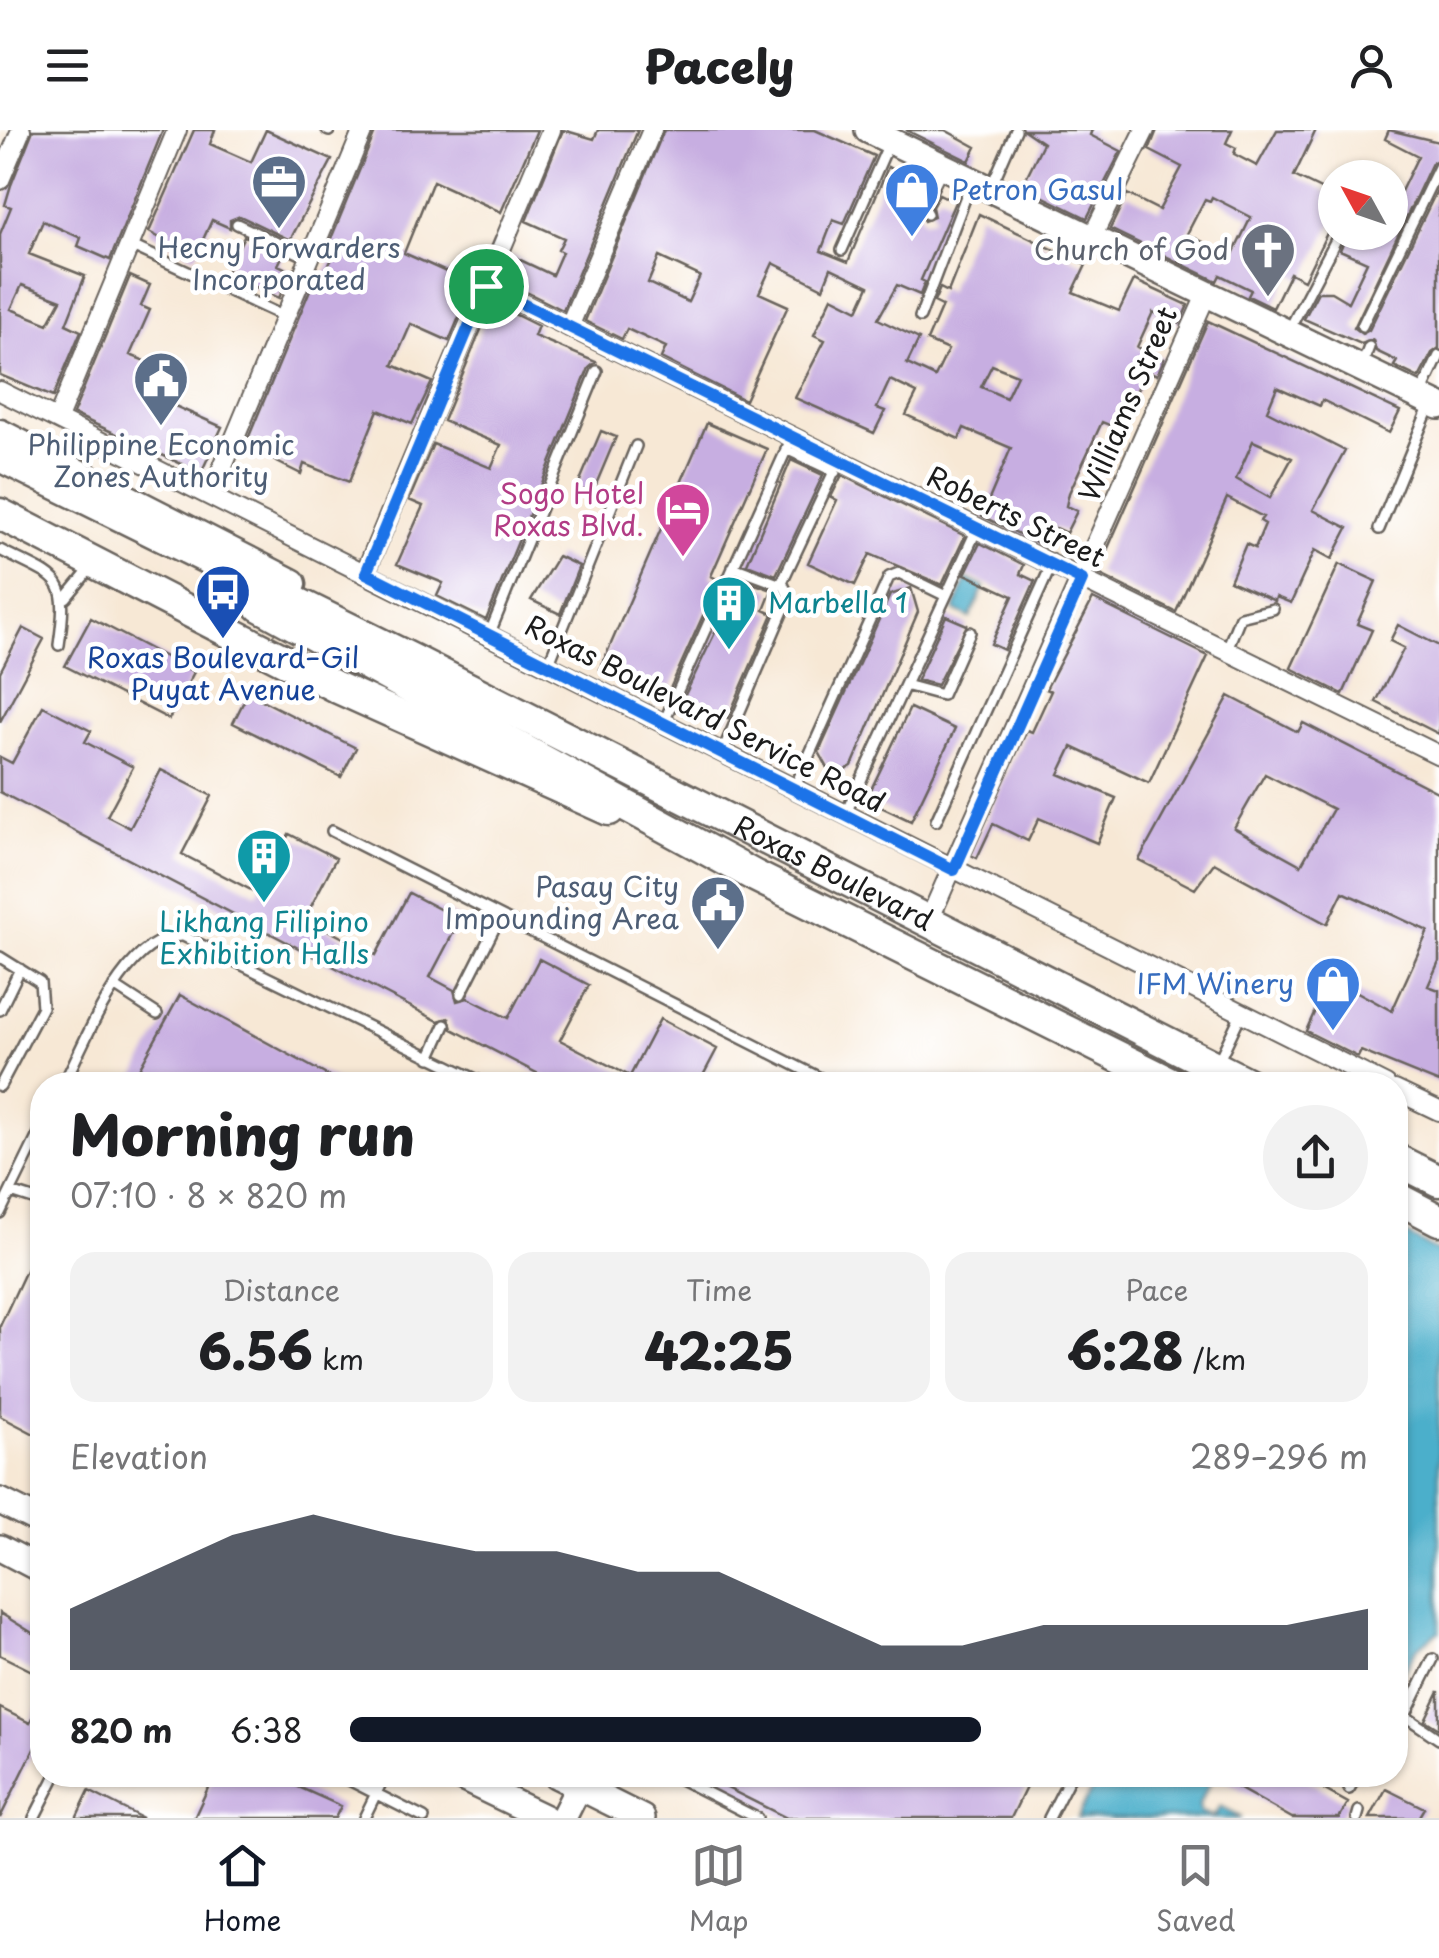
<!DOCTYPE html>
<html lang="en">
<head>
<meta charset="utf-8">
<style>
  :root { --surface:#fff; --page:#f2f2f2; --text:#202124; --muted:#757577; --line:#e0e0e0; --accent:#111827 }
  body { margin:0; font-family:"Playpen Sans",sans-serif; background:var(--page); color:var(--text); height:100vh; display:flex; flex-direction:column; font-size:38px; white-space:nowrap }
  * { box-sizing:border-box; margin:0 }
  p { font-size:32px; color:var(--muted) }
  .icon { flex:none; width:55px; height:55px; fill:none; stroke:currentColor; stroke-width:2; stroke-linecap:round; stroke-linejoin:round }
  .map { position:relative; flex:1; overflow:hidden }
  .drawer { position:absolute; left:30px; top:942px; width:1378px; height:715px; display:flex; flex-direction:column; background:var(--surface); border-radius:40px; box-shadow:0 2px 8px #0004 }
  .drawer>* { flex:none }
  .needle { width:65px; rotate:310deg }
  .tools { position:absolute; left:1318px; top:30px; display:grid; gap:20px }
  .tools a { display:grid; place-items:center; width:90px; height:90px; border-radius:50%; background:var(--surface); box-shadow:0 2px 8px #0004; font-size:50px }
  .pin { position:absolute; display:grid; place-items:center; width:85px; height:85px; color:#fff; margin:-42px; border:5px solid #fff; border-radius:50%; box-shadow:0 2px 10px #0007 }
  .round { display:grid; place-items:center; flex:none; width:105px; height:105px; border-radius:52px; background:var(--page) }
  .headline { display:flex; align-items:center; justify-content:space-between; height:170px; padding:0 40px }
  h1 { font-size:55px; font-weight:800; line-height:75px }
  .metrics { display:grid; grid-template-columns:repeat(3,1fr); gap:15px; height:170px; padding:10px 40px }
  .metrics div { display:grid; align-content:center; border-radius:25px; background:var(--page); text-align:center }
  .metrics b { font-size:50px; font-weight:800 }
  .metrics small { font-size:28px; font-weight:400 }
  .metrics p { font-size:28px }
  .chart { height:280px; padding:20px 40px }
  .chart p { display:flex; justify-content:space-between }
  .chart svg { width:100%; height:180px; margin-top:10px; fill:var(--accent); opacity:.7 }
  ul { padding:0 40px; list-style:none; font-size:32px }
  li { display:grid; grid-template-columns:160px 120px 1fr; align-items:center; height:75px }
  li i { height:25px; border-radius:12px; background:var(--accent) }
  header { display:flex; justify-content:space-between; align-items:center; height:130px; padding:0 40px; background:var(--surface); font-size:45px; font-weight:800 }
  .tabs { display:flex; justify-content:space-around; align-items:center; height:140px; border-top:2px solid var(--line); background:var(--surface); font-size:28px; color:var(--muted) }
  .tabs a { display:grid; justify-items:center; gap:5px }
  .tabs .current { color:var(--accent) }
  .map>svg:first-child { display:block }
  .water { fill:#4cafcb; stroke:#346674; stroke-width:2.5 }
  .building { fill:#c7aee1; fill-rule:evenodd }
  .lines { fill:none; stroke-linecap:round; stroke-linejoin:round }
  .service-casing { stroke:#69635d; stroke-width:14 }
  .minor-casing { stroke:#69635d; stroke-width:22 }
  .secondary-casing { stroke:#69635d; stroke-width:30 }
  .primary-casing { stroke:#69635d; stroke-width:35 }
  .trunk-casing { stroke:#69635d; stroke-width:35 }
  .service { stroke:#fff; stroke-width:9 }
  .minor { stroke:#fff; stroke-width:18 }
  .secondary { stroke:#fff; stroke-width:25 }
  .primary { stroke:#fff; stroke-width:30 }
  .trunk { stroke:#fff; stroke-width:30 }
  .route-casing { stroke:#fff; stroke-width:20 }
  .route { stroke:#1a73e8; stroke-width:12 }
  .labels { text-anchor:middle; stroke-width:9; stroke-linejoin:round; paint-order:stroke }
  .shop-label { font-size:28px; fill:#366cbe; stroke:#fff; text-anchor:start }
  .service-label { font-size:28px; fill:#4e5e75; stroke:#fff }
  .worship-label { font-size:28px; fill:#5b616d; stroke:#fff; text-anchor:end }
  .street-label { font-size:28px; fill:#1c1c1c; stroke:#fff }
  .hotel-label { font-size:28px; fill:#b23c85; stroke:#fff; text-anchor:end }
  .culture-label { font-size:28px; fill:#0d838f; stroke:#fff; text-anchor:start }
  .transit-label { font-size:28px; fill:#164399; stroke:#fff }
</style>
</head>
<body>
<header><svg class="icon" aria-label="menu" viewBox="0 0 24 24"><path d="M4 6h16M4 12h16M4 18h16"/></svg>Pacely<svg class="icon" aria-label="person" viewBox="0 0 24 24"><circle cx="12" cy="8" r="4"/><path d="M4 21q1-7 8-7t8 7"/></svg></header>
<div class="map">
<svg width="1439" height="1688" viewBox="0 0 1439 1688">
  <rect width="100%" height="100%" fill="#fff"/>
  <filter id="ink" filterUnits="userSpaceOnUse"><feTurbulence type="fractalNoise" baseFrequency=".01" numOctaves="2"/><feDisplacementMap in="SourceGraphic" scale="20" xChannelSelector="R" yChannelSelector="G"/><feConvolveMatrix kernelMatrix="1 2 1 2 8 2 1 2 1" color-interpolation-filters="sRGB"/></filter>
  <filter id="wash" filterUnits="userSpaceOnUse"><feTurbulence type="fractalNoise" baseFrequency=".0048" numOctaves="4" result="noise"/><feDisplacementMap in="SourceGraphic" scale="40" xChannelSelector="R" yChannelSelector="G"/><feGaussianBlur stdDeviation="2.25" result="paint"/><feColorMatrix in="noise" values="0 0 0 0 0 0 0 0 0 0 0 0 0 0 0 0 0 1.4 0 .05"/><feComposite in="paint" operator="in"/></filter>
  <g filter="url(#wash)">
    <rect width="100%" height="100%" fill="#f7e8d5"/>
    <path class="water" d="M967 449 984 457 970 488 954 480Z
      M1395 1099 1439 1122V1502L1418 1517 1395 1555Z
      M1099 1645H1214L1199 1674 1200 1682 1214 1687 1220 1677 1241 1688H1077Z"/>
    <g id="blocks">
      <path class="building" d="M33 0H163L110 130 78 116 81 108 43 91 29 124 85 146 66 194 81 201 53 267 0 245V104L11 77 5 75 11 55ZM22 155 61 170 48 194 11 179Z
        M194 0H215L210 14 251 32 266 0 332 30 290 110 240 86 230 90V98L212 90 195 127 149 102Z
        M376 0H537L501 82 433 51 404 123 473 154 449 211 411 194 393 235 432 252 412 294 378 280 349 352 304 334 301 344 245 316 312 155 317 158 337 119 328 116Z
        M563 0 594 9 598 0H638L563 180 502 150 512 126 552 145 562 122 558 120 564 108 526 91Z
        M664 0H815L874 26 844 94 833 90 821 121 848 132 888 37 924 57 915 76 924 91 934 87 932 77 939 64 955 72 921 150 925 152 920 165 897 155 878 189 919 209 907 234 935 247 948 220 927 211 942 176 934 172 940 158 948 162 979 84 1086 135 1073 162 1119 181 1134 150 1188 175 1180 193 1153 182 1137 217 1164 229 1157 245 1146 240 1119 299 1102 292 1069 363 1066 376 1077 381 1066 403 1055 398 1046 417 982 386 1011 318 964 298 959 309 906 285 917 263 890 250 877 278 885 281 874 303 795 268 825 210 814 205 832 167 858 180 869 156 831 138 823 158 773 133 759 163 788 176 745 270 661 228 666 217 627 199 622 209 585 191ZM659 127 700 146 688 172 648 153ZM992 235 1017 245 1006 268 981 257Z
        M906 0H945L976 17 969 31Z
        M1024 0H1092L1090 5 1121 21 1087 88 1022 56 1043 13Z
        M1157 0H1232L1226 13 1236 18 1234 24 1257 36 1277 0H1316L1294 46 1335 66V87L1304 150 1290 143 1273 178 1248 166 1251 160 1220 145 1217 151 1110 99 1127 64 1159 80 1182 37 1149 20ZM1212 67 1251 87 1232 126 1187 104 1205 69 1210 71Z
        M1389 0 1439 12V29L1432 33 1354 198 1362 204 1369 200 1439 56V218L1432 223 1419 248 1394 236 1397 231 1376 221 1373 210 1361 214 1304 189 1318 162H1331L1348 172 1367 132 1340 120 1348 102H1390V84L1418 26 1385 9Z
        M244 106 283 125 278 135 291 141 279 168 226 143Z
        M130 146 150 155 141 176 150 180 130 225 145 231 142 239 156 245 148 264 222 297 201 343 73 284Z
        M492 173 538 196 534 206 596 232 589 238 486 490 437 466 443 453 397 434 423 376 409 370 433 314 491 338 501 315 443 291Z
        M1208 191 1400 281 1389 303 1322 270 1320 276 1277 257 1267 281 1345 321 1313 380 1348 398 1332 429 1315 420 1291 473 1276 467 1275 471 1230 451 1246 414 1255 418 1265 394 1260 391 1263 387 1227 368 1176 482 1097 443ZM1253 311 1292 328 1270 368 1236 349Z
        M707 293 767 319 711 446 719 450 668 563 662 560 660 565 600 539Z
        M601 301 616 307 592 364 577 358Z
        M791 330 823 345 776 445 747 434Z
        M842 345 965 406 942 455 870 424 855 455 808 433 837 370 831 367Z
        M980 413 1024 435 1020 444 1035 451 1004 520 991 514 1013 466 965 444Z
        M558 426 579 436 560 484 531 470Z
        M1339 434 1376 451 1357 494 1372 500 1343 564 1291 538Z
        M741 449 772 460 764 480 773 484 728 588 683 569Z
        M911 458 918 482 852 636 833 647 819 622 890 465Z
        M1093 469 1208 526 1149 653 1072 617 1059 644 1116 668 1097 713 1039 688 1028 711 993 694 977 728 971 725 1027 600 1032 602 1051 561 1046 559Z
        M946 486 967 495 937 555 917 550Z
        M91 488 194 542 169 589 65 536Z
        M1398 495 1439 516V604L1376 572 1404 518 1390 511Z
        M23 498 44 509 0 592V542Z
        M248 563 356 618 341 647 233 593Z
        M1229 566 1298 602 1303 593 1439 663V831L1428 856 1439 860V953L1361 921 1358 927 1306 901 1330 847 1392 881 1428 801 1343 762 1327 794 1214 733 1195 759 1139 730ZM1265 644 1333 679 1301 735 1234 698Z
        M43 576 91 601 85 612 133 637 107 686 130 698 161 640 212 666 182 724 257 763 289 704 336 728 305 788 376 825 409 763 460 790 430 847 454 860 457 871 468 868 508 888 539 829 589 855 560 910 630 946 660 889 717 919 698 955H560L452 899 449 888 438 891 0 662V627L12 633Z
        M910 578 955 599 911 691 866 670Z
        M180 865 345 955H130Z
        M42 1106V1308L0 1286V1196Z
        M0 1483 42 1509V1546L0 1525Z
        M1439 1561V1599L1425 1590Z
        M42 1567V1603L0 1688V1578L30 1593Z
        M214 1645H272L341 1676 335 1688H194Z
        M701 1645H1032L1011 1688H787Z
        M1215 1645H1298L1348 1673 1339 1688H1292Z
        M1386 1659 1424 1678 1418 1688H1370Z
        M89 1661 142 1688H76Z"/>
    </g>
  </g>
  <g filter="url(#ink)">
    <use href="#blocks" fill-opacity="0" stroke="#69635d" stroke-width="2.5"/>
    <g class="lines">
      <g class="service-casing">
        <path id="service" d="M327 0 329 1
          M991 57 1016 0
          M927 84 923 77 943 37
          M237 94 309 128
          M130 115 285 187
          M842 120 890 11
          M920 187 971 53
          M1362 196 1439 37
          M1289 200 1340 102
          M1362 235 1369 217
          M1421 264 1439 226
          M786 319 835 342
          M1379 399 1430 275
          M0 420C61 451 69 444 59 515
          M733 437 781 455
          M66 468 90 439
          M489 505 597 241
          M1227 519 1240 487 1273 479
          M548 535 636 316
          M905 555 942 565 970 502
          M663 594 792 307
          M722 623 789 467 782 452 839 331
          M794 659 889 447 899 443 946 466
          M845 685 977 399
          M936 691 1051 436
          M332 701 834 955
          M0 827 40 852 42 877 0 956
          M114 856 157 884
          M461 864 500 787
          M0 880 20 839
          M430 928 445 895
          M1219 930 1241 884
          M63 955C86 911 125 804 183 806L488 955
          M11 1062 33 1069 42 1067
          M0 1083 42 997
          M1433 1529 1405 1586 1439 1609
          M339 1645 424 1688
          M672 1645 757 1688
          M1349 1659 1357 1645
          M34 1688 56 1645
          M364 1688 385 1645
          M1049 1688 1071 1645
          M1357 1688 1359 1681"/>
      </g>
      <g class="minor-casing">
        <path id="minor" d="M0 50 21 0
          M1092 107 1145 0
          M486 156 1439 625
          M569 197 652 0
          M0 261 1386 955
          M58 288 177 0
          M211 365 363 0
          M365 443 551 0
          M929 790 1207 163
          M1395 960 1439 981"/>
      </g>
      <g class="secondary-casing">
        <path id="secondary" d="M868 0 1439 276
          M0 1371 42 1392
          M0 1418 42 1440
          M456 1645 545 1688
          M556 1645 642 1688
          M563 1688 579 1656"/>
      </g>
      <g class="primary-casing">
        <path id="primary" d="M0 305 291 454
          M0 384 336 557 609 680"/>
      </g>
      <g class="trunk-casing">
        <g id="trunk">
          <path id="s1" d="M0 326 415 531 1251 955"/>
          <path d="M260 476 755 746 1175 955"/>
          <path d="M1395 1029 1439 1051"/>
          <path d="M1395 1067 1439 1090"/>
        </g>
      </g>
      <use href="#service" class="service"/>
      <use href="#minor" class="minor"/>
      <use href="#secondary" class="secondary"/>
      <use href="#primary" class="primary"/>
      <use href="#trunk" class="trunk"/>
    </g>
  </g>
  <g class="lines" filter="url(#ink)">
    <g class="route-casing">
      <path id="route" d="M486 156 1082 450 954 740 366 443Z"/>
    </g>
    <use href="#route" class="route"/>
  </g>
  <defs>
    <g id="office-pin" transform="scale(2.875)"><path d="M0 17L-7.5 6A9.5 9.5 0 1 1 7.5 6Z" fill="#5c6f8a" stroke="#fff"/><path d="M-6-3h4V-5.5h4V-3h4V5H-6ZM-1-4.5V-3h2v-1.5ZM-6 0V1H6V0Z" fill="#fff"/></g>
    <g id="shop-pin" transform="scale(2.875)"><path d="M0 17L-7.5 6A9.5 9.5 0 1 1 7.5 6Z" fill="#3f7fe0" stroke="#fff"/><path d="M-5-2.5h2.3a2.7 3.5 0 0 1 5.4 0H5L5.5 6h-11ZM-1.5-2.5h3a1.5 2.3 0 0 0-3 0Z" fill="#fff"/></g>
    <g id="church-pin" transform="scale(2.875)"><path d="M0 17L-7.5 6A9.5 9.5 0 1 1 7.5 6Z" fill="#6b7280" stroke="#fff"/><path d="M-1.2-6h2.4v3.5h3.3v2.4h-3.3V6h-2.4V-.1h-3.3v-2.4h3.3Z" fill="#fff"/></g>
    <g id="civic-pin" transform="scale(2.875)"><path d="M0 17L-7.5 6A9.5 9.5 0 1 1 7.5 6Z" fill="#5c6f8a" stroke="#fff"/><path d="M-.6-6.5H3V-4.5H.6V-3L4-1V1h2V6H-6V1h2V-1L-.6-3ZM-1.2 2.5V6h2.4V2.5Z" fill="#fff"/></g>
    <g id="hotel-pin" transform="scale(2.875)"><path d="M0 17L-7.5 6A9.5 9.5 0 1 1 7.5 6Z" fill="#d1479c" stroke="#fff"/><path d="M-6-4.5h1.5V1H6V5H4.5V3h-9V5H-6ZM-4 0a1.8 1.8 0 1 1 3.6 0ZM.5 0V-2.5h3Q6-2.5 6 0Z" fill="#fff"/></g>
    <g id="bus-pin" transform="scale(2.875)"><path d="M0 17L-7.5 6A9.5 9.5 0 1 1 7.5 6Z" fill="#1a4fb4" stroke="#fff"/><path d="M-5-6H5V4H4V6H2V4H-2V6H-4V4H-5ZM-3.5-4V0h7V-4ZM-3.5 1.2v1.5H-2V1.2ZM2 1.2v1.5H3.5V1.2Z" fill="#fff"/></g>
    <g id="building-pin" transform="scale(2.875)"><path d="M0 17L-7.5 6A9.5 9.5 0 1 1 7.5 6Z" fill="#0f9aa8" stroke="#fff"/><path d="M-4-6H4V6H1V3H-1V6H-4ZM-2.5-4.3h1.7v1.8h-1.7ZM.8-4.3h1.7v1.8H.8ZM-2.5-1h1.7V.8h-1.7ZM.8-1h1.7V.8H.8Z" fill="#fff"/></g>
  </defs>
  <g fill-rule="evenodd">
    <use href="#office-pin" x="279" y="52"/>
    <use href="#shop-pin" x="912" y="60"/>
    <use href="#church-pin" x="1268" y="120"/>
    <use href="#civic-pin" x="161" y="249"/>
    <use href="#hotel-pin" x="683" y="380"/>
    <use href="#bus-pin" x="223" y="462"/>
    <use href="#building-pin" x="729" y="473"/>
    <use href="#building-pin" x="264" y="726"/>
    <use href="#civic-pin" x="718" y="773"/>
    <use href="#shop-pin" x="1333" y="854"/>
  </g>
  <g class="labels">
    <g class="shop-label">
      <text x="951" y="70">Petron Gasul</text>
      <text x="1294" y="864" text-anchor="end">IFM Winery</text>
    </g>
    <g class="service-label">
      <text x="279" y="128">Hecny Forwarders<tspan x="279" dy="32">Incorporated</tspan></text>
      <text x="161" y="325">Philippine Economic<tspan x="161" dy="32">Zones Authority</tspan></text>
      <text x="679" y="767" text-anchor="end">Pasay City<tspan x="679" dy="32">Impounding Area</tspan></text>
    </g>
    <g class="worship-label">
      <text x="1229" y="130">Church of God</text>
    </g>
    <g class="street-label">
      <text transform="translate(1128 274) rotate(-67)" y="10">Williams Street</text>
      <text transform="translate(1016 387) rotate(26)" y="10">Roberts Street</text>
      <text transform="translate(705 584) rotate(27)" y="10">Roxas Boulevard Service Road</text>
      <text dy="10" stroke="none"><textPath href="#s1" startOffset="932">Roxas Boulevard</textPath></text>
    </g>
    <g class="hotel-label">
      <text x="644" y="374">Sogo Hotel<tspan x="644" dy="32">Roxas Blvd.</tspan></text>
    </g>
    <g class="culture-label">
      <text x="768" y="483">Marbella 1</text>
      <text x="264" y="802" text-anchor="middle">Likhang Filipino<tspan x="264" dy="32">Exhibition Halls</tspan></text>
    </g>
    <g class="transit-label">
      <text x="223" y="538">Roxas Boulevard–Gil<tspan x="223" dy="32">Puyat Avenue</tspan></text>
    </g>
  </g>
</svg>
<div class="tools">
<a><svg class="needle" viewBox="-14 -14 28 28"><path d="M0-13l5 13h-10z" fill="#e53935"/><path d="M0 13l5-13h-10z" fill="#757577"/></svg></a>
</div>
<div class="pin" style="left:486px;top:156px;background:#1e9e55"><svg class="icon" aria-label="arrive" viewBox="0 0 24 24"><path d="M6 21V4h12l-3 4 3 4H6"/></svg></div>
<section class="drawer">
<div class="headline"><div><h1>Morning run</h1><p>07:10 · 8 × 820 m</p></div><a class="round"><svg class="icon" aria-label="share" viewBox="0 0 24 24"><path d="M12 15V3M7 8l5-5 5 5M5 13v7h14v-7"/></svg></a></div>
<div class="metrics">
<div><p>Distance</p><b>6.56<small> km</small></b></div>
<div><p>Time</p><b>42:25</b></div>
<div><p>Pace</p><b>6:28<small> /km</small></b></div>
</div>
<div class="chart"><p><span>Elevation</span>289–296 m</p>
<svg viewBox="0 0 160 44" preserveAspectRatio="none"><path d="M0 44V29L10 20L20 11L30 6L40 11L50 15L60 15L70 20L80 20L90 29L100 38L110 38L120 33L130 33L140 33L150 33L160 29V44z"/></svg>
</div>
<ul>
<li><b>820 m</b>6:38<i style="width:62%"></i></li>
</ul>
</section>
</div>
<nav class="tabs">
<a class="current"><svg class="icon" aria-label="home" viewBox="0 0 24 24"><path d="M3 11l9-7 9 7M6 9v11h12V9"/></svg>Home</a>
<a><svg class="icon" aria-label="map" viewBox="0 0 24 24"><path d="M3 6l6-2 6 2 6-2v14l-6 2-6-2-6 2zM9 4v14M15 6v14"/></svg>Map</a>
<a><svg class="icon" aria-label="saved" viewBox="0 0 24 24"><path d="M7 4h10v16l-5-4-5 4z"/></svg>Saved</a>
</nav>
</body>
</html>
